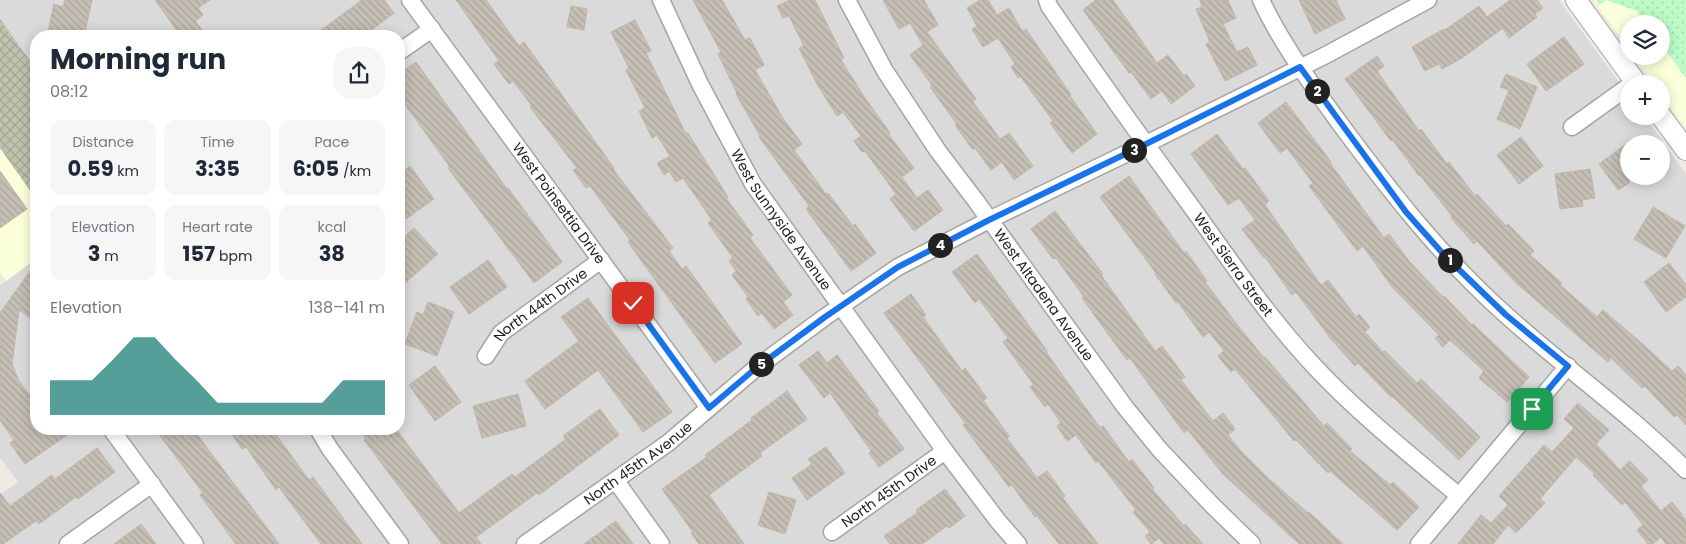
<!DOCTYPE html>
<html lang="en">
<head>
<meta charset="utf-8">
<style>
  :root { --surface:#fff; --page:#f6f6f7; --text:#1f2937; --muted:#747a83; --accent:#0f766e }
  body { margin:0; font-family:Poppins,sans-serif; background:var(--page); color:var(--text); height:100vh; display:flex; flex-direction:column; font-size:19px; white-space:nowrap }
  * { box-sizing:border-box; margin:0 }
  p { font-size:16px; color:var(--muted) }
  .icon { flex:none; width:28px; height:28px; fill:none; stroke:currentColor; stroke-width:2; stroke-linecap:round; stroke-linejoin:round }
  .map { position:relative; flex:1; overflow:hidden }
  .side { position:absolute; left:30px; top:30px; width:375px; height:405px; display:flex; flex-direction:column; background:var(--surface); border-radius:20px; box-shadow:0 2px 12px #0003 }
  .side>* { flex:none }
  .tools { position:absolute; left:1620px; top:15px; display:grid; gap:10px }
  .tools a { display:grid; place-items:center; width:50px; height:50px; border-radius:50%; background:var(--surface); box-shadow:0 2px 12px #0003; font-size:25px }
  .pin { position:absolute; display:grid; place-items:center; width:42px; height:42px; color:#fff; margin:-21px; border-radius:10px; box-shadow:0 2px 8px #0006 }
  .km { position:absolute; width:25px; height:25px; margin:-12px; border-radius:50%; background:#222; color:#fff; font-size:14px; line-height:25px; text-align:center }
  .round { display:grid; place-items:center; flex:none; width:52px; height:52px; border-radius:20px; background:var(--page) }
  .headline { display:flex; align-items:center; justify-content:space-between; height:85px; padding:0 20px }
  h1 { font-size:28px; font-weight:700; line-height:38px }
  .stats { display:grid; grid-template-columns:repeat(3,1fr); gap:8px; height:85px; padding:5px 20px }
  .stats div { display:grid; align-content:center; border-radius:12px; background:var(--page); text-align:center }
  .stats b { font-size:21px; font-weight:700 }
  .stats small { font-size:14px; font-weight:400 }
  .stats p { font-size:14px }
  .chart { height:140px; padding:10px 20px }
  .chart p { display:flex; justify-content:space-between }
  .chart svg { width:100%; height:90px; margin-top:5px; fill:var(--accent); opacity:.7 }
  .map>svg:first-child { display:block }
  .residential { fill:#dbdada; fill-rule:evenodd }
  .education { fill:#fbffda }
  .construction { fill:url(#construction-cross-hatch) }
  .park { fill:url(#park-dots) }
  .building { fill:url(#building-back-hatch); stroke:#c1b4a4 }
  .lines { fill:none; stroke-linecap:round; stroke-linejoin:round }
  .minor-casing { stroke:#a4a4a4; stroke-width:19 }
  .tertiary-casing { stroke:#a4a4a4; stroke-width:22 }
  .minor { stroke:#fff; stroke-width:16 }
  .tertiary { stroke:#fff; stroke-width:20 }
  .route-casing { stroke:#fff; stroke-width:10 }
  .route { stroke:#1a73e8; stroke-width:6 }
  .labels { text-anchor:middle; stroke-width:4; stroke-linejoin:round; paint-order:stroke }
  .street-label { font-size:14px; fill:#1d1d1d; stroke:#fff }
</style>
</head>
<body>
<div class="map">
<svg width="1686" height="544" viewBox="0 0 1686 544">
  <defs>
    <pattern id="construction-cross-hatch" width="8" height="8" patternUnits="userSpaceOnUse" patternTransform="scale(1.25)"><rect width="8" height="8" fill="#c1c3ad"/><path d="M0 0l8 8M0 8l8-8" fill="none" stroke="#a5a794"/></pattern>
    <pattern id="park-dots" width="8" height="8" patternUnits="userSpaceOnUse" patternTransform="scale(1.25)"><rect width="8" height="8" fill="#bcfbc8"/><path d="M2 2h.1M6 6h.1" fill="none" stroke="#a1d7ab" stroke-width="1.8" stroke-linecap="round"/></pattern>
    <pattern id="building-back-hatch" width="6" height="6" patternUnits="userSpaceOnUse" patternTransform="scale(1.25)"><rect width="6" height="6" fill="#c6bfb5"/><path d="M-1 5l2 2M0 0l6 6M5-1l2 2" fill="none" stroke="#aaa49b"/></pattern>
  </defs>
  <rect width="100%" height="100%" fill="#eeece2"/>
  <path class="residential" d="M0 0H1559L1629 96V116H1644L1686 174V544H0V495L18 482 0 458V285L36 259V429H399V36H36V69L0 19ZM1629 144H1661V176H1629Z"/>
  <path class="education" d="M1593 0H1686V128L1661 94V84H1654L1634 56H1661V24H1629V49Z
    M0 148 36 199V259L6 281 0 272Z"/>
  <path class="construction" d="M0 19 36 69V199L0 148Z"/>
  <path class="park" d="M1596 0H1686V78L1661 44V24H1646L1637 11 1606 0 1599 5Z"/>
  <path class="building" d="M65 0H92L84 36H47L54 4 63 7Z
    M155 0H210L198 8 203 15 195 21 207 36H181Z
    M362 0H384L394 13 363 36H313Z
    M456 0H486L519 46 524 42 614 168 613 169 673 248 669 251 682 269 686 266 742 344 715 363 628 242 630 240 590 186 586 188 573 170 577 168 530 107 532 106 513 81 509 84 494 64 499 61Z
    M693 0H722L745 40 750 38 764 65 755 70 784 120 802 144 794 150 826 194 828 193 853 226 855 224 876 253 851 271 806 209 809 206 759 137 760 136 736 94 737 93 718 54 721 52Z
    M790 0H815L844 58 841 60 865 98 890 133 888 134 914 168 902 177 917 198 928 190 943 210 914 231 890 199 896 194 865 151 862 152 854 141 861 136 843 112 837 116 818 86 799 48 804 46 789 16 783 18 777 6Z
    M883 0H924L938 25 927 32 976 99 973 102 1000 139 1009 133 1033 166 1014 180 1002 162 991 170 975 148 973 150 955 125 957 124 930 87 932 85 910 55 923 45 910 23 899 29Z
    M980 0H988L997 15 1009 8 1022 31 1026 29 1071 95 1070 96 1097 134 1072 153 1050 123 1053 121 1020 76 1018 78 1011 67 1015 64 998 38 983 47 972 29 977 26 967 8Z
    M1096 0H1113L1157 63 1168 55 1184 76 1186 74 1195 86 1171 104 1162 91 1151 99 1131 72 1129 73 1083 10Z
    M1200 0H1228L1236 18 1223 24 1237 52 1248 47 1257 65 1225 81 1206 44 1210 42 1196 9 1202 7Z
    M1299 0H1336L1345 19 1315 34Z
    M1510 0H1537L1543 8 1535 14 1537 17 1509 38 1503 28 1462 58 1442 69 1439 64 1425 71 1412 47 1444 29 1445 30 1479 6 1487 17Z
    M571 6 587 9 584 30 567 27Z
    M635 20 651 51 646 53 686 134 688 133 728 197 726 198 753 235 750 238 792 295 783 302 793 315 774 329 762 313 758 316 746 299 748 297 732 275 736 271 729 261 733 258 708 223 712 220 683 178 676 182 669 171 664 175 657 163 670 156 657 135 652 138 639 111 645 108 626 70 629 68 611 32Z
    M1564 37 1584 64 1546 91 1527 64Z
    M1377 56 1384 66 1377 71 1419 131 1421 129 1447 164 1449 162 1475 196 1477 194 1506 226 1508 224 1534 251 1530 255 1562 283 1560 285 1597 317 1603 310 1638 340 1672 371 1678 366 1686 375V425L1677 415 1674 417 1645 386 1642 388 1611 358 1608 362 1515 282 1477 241 1474 244 1451 218 1452 216 1420 175 1419 176 1393 140 1391 141 1345 79Z
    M416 62 507 189 508 188 562 262 534 283 448 168 450 167 399 96V74Z
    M1506 74 1537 87 1520 129 1497 119 1509 90 1500 87Z
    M1286 102 1331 162 1330 163 1384 238 1389 234 1409 261 1443 297 1444 296 1472 325 1473 324 1529 377 1507 402 1479 378 1484 371 1450 340 1443 347 1435 338 1439 335 1392 287 1363 246 1357 251 1309 186 1313 183 1287 148 1280 153 1258 123Z
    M1217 134 1243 169 1245 168 1269 201 1265 205 1321 285 1328 280 1356 317 1359 314 1370 327 1365 332 1383 352 1385 351 1417 383 1421 379 1480 437 1459 460 1392 396 1391 397 1358 363 1355 366 1331 339 1296 292 1292 295 1265 257 1264 258 1242 229 1255 220 1239 198 1228 205 1191 154Z
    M1521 137 1543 166 1519 184 1497 155Z
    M1629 142V183L1618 190 1599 164Z
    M410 166 434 199 406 219 399 208V174Z
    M1590 169 1595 198 1582 200 1583 206 1560 209 1555 174Z
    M0 171 27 209 0 228Z
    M1129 176 1184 253 1186 251 1207 281 1205 282 1235 322 1264 358 1265 357 1324 426 1327 423 1352 449 1350 451 1390 485 1393 482 1419 507 1397 530 1330 471 1328 473 1296 440 1294 441 1235 369 1231 372 1218 356 1224 351 1209 332 1203 337 1178 302 1176 303 1155 274 1156 273 1100 197Z
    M1653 207 1685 226 1666 258 1634 239Z
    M1055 211 1103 274 1101 275 1155 351 1162 346 1185 377 1181 380 1213 421 1223 413 1235 429 1228 435 1240 450 1267 477 1308 513 1309 512 1343 544H1299L1222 473 1188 430 1184 433 1130 358 1127 360 1082 298 1084 297 1056 258 1053 259 1031 229Z
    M414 228 438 254 404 284 399 278V242Z
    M977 254 1024 319 1047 351 1046 352 1100 428 1103 426 1129 462 1132 459 1154 488 1152 489 1184 526 1185 524 1203 544H1164L1159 538 1151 544 1145 536 1150 532 1133 512 1136 510 1098 461 1096 463 1076 435 1067 441 1057 426 1061 423 1048 404 1045 407 1030 387 1034 385 1003 342 1008 338 979 299 975 303 952 272Z
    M488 260 507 287 469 314 450 287Z
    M36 263V322L19 310 12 364 18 379 31 398 36 395V429H76L25 464 10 443 14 440 0 420V313Z
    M1669 263 1686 285V297L1666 312 1644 282Z
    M911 294 926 315 923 317 962 371 965 368 987 398 983 400 1009 436 1007 438 1037 478 1047 471 1065 496 1062 497 1098 544H1059L1037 516 1035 517 1012 485 1009 487 963 425 965 423 884 313Z
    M588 298 672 412 643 432 598 370 545 409 525 381 579 341 561 317Z
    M428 302 454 312 437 356 405 344 417 312 423 315Z
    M818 351 827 363 837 355 879 411 877 413 904 449 879 467 869 453 871 451 830 393 824 398 799 365Z
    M435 366 461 402 435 421 409 385Z
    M787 391 807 419 760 453 762 456 709 495 744 544H699L691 533 693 532 662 489 707 457 705 455 752 420 751 418Z
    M518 394 526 426 482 438 473 406Z
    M1578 403 1609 430 1596 444 1620 470 1630 461 1648 480 1641 486 1661 511 1672 502 1686 520V544H1666L1661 537 1653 544H1648L1637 530 1643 525 1625 502 1622 505 1593 475 1595 474 1576 457 1540 499 1545 503 1516 533 1508 525 1493 544H1458L1481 515 1491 523 1508 505 1499 496 1544 445 1552 452 1574 428 1564 419Z
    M600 409 619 435 539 495 537 493 476 537 481 544H442L364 440 366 439 358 429H396L459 513 512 474 515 477 566 439 563 436Z
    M155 429H193L279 544H236L200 495 203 493Z
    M228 429H272L309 480 313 477 362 544H321L279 487 276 490 246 447 242 449Z
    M826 447 845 473 807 500 792 478 812 464 808 459Z
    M97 448 115 472 78 499 76 497 39 524 36 521 3 544H0V493L10 506 52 475 55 479Z
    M945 489 965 516 949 528 947 526 922 544H890L884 536 918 512 916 510Z
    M769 492 796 500 785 534 758 525Z
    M616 521 633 544H584Z
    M141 524 156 544H114Z"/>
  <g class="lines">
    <g class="minor-casing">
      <g id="minor">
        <path id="s1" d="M410 0 709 408"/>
        <path id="s2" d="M661 0 700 84 753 184 945 451 998 521 1018 544"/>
        <path id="s3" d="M847 0 885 71 938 151 976 201 1125 407 1160 450 1212 505 1252 544"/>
        <path id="s4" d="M1047 0 1049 6C1097 76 1146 145 1196 213 1233 265 1270 319 1314 366 1358 413 1409 454 1458 495"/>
        <path d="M1261 0C1281 43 1310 82 1338 121 1389 190 1441 257 1506 315 1565 368 1630 414 1686 470"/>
        <path d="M399 52 432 29"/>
        <path d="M1572 127 1629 86"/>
        <path id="s5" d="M486 356 501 333 601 260"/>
        <path d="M111 429 195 544"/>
        <path d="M318 429 330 449 400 544"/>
        <path d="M616 481 661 544"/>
        <path id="s6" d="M832 532 945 451"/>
        <path d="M68 544 152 484"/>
        <path id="s7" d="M525 544 668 443 756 368 825 317 898 267 989 220 1146 144 1326 55 1428 0"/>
        <path d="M1419 544 1568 366"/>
      </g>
    </g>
    <g class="tertiary-casing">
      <path id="tertiary" d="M1576 0 1637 84
        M1661 116 1686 150"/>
    </g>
    <use href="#minor" class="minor"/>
    <use href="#tertiary" class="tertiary"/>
  </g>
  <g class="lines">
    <g class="route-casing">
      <path id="route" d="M633 303 709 408 756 368 825 317 898 267 989 220 1146 144 1300 67 1406 212 1445 256 1506 315 1568 366 1532 409"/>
    </g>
    <use href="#route" class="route"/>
  </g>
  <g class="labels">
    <g class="street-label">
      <text dy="5" stroke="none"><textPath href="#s1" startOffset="252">West Poinsettia Drive</textPath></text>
      <text dy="5" stroke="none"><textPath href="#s2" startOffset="251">West Sunnyside Avenue</textPath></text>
      <text dy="5" stroke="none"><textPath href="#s4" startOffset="324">West Sierra Street</textPath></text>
      <text dy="5" stroke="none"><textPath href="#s3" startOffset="355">West Altadena Avenue</textPath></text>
      <text dy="5" stroke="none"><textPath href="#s5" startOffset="76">North 44th Drive</textPath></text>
      <text dy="5" stroke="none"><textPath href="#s7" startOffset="139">North 45th Avenue</textPath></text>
      <text dy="5" stroke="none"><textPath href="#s6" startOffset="70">North 45th Drive</textPath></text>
    </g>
  </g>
</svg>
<div class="tools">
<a><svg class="icon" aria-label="layers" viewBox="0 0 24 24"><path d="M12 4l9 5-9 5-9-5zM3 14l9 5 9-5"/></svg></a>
<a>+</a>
<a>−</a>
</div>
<div class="pin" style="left:1532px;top:409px;background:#1e9e55"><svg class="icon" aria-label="arrive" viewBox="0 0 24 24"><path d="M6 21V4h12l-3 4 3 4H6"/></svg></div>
<div class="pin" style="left:633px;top:303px;background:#d93025"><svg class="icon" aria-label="check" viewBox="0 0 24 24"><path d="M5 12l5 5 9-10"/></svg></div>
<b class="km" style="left:1450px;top:260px">1</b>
<b class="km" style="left:1317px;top:91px">2</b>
<b class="km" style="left:1134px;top:150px">3</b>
<b class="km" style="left:940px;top:245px">4</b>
<b class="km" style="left:761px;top:364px">5</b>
<section class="side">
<div class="headline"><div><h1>Morning run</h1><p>08:12</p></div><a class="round"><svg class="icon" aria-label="share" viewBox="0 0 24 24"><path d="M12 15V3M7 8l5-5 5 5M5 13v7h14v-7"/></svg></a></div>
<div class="stats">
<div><p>Distance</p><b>0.59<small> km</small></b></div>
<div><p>Time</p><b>3:35</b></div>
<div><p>Pace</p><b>6:05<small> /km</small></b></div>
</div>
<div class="stats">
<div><p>Elevation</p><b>3<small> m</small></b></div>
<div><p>Heart rate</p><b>157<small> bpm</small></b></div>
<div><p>kcal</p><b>38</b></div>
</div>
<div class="chart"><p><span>Elevation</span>138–141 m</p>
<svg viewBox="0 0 160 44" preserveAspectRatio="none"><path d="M0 44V27L10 27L20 27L30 17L40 6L50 6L60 17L70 27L80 38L90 38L100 38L110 38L120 38L130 38L140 27L150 27L160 27V44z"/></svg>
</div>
</section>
</div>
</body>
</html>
